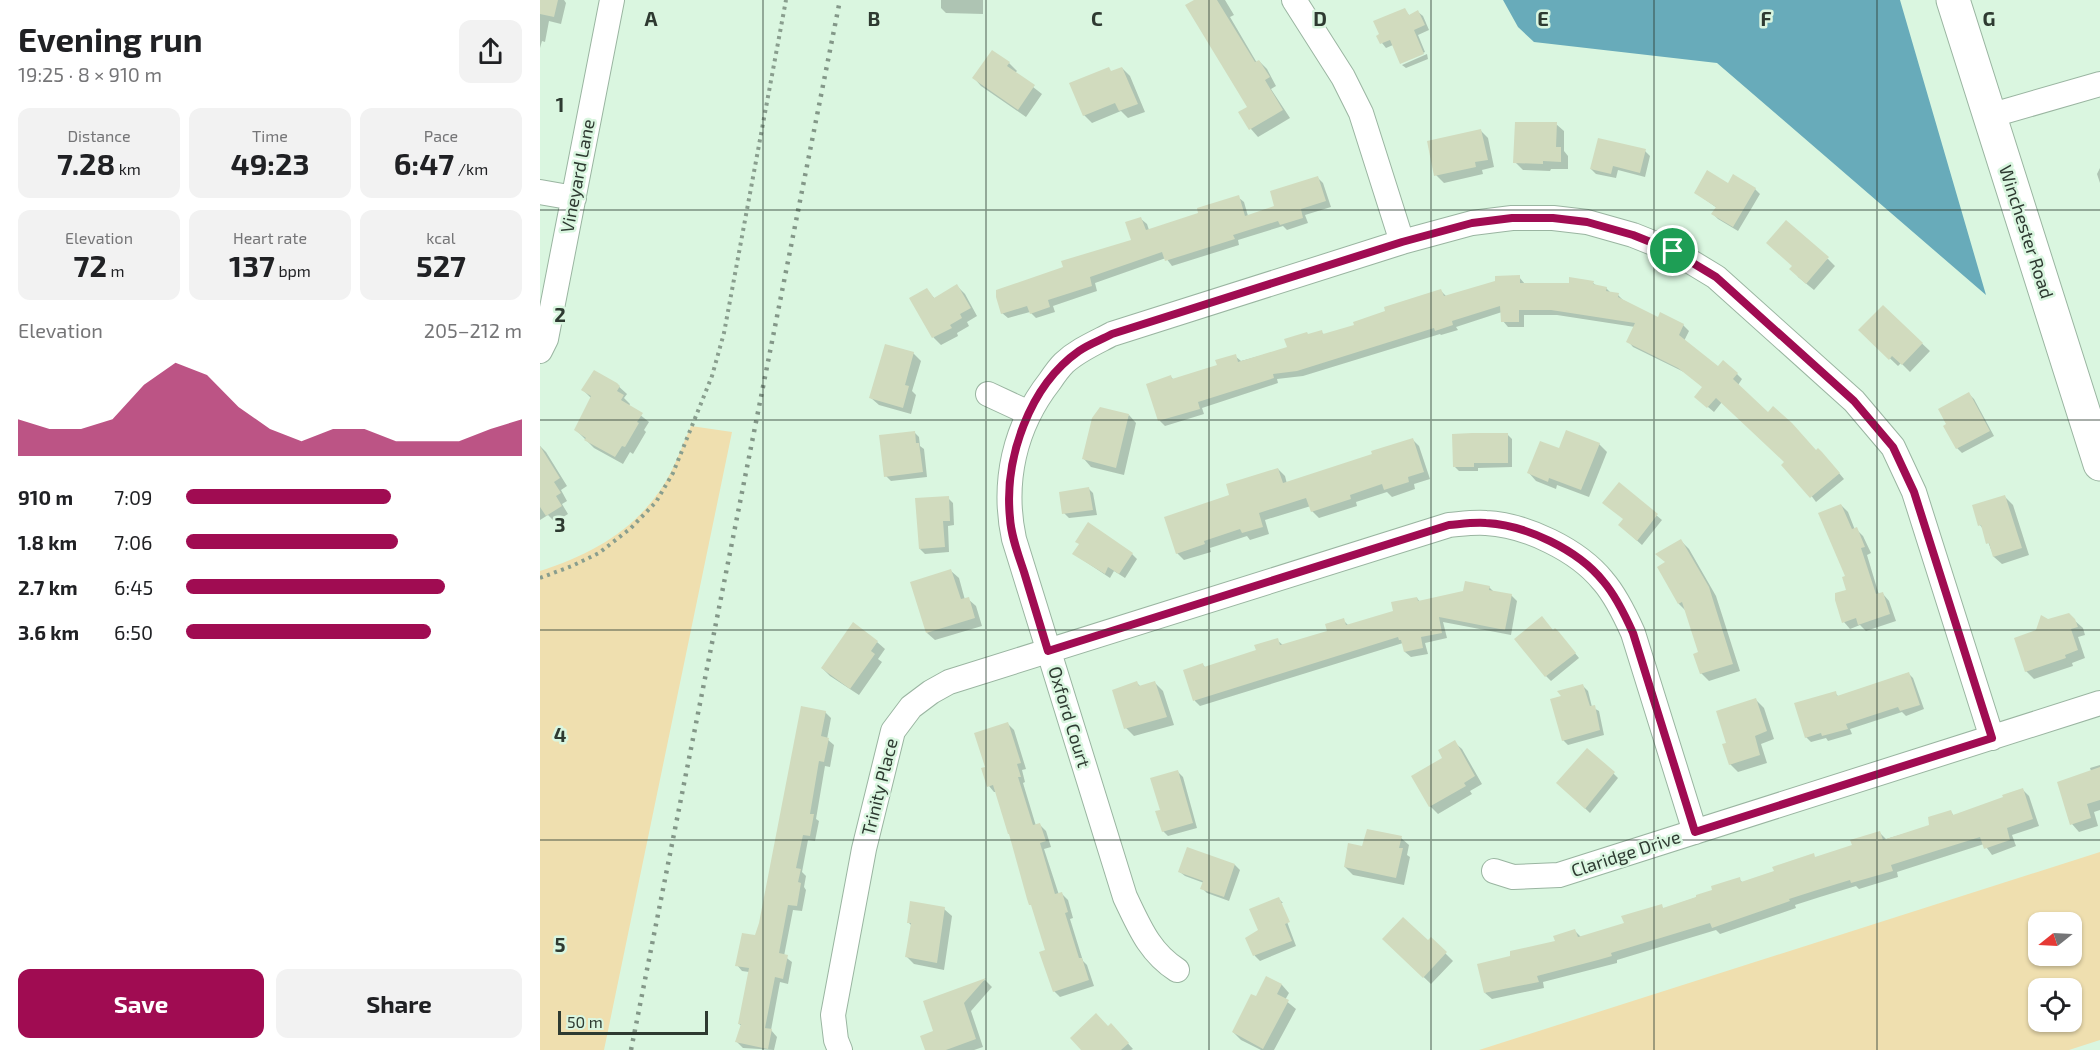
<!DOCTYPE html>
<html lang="en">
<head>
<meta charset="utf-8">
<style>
  :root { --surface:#fff; --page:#f2f2f2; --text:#202124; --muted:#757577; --accent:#a00c52 }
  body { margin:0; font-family:"Exo 2",sans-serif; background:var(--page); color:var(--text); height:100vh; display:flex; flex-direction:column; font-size:22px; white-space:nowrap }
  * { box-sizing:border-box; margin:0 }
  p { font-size:20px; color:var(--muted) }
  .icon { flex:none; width:33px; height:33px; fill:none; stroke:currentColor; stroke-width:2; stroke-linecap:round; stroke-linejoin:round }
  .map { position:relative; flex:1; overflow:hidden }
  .drawer { display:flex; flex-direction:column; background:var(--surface); width:540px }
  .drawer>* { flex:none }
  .needle { width:39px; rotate:252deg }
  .fabs { position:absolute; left:1488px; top:912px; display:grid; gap:12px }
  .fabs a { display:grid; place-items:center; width:54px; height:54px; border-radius:12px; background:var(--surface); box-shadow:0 2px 4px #0004; font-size:30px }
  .scale { position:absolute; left:18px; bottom:15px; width:150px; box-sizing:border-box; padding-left:6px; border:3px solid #2e3a31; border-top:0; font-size:16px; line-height:21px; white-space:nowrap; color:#2e3a31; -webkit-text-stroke:4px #daf6e0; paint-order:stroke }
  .pin { position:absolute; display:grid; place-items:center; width:51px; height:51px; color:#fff; margin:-26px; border:3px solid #fff; border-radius:50%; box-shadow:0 2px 6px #0007 }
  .round { display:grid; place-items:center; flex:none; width:63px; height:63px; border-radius:12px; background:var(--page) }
  .overview { display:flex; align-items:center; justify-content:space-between; height:102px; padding:0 18px }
  h1 { font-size:33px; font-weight:700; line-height:45px }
  .metrics { display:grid; grid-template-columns:repeat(3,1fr); gap:9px; height:102px; padding:6px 18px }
  .metrics div { display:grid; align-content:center; border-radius:12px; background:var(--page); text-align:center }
  .metrics b { font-size:30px; font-weight:700 }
  .metrics small { font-size:16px; font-weight:400 }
  .metrics p { font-size:16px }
  .chart { height:168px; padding:12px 18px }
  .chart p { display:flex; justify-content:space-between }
  .chart svg { width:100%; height:108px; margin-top:6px; fill:var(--accent); opacity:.7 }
  .button { display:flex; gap:12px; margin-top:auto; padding:12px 18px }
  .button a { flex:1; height:69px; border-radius:12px; background:var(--accent); color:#fff; font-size:24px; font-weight:700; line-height:69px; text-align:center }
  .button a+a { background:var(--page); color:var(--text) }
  ul { padding:0 18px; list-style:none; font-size:20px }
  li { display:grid; grid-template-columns:96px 72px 1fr; align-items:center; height:45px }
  li i { height:15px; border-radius:8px; background:var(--accent) }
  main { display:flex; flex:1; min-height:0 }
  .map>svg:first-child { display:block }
  .green { fill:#efdfaf; fill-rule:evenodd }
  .water { fill:#68abba }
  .shadow { fill:#0003 }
  .building { fill:#d1dbbe }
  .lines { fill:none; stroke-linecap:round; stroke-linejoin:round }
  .minor-casing { stroke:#9ab5a1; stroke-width:26 }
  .secondary-casing { stroke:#9ab5a1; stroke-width:35 }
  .path { stroke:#899e8e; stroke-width:4; stroke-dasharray:3 4.5; stroke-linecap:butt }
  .minor { stroke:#fff; stroke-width:24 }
  .secondary { stroke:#fff; stroke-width:33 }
  .rail { stroke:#839788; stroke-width:4.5; stroke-dasharray:3 6; stroke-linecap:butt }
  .route-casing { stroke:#fff; stroke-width:12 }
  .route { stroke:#a00c52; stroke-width:8 }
  .grid { fill:none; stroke:#2e3a31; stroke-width:1.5; stroke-opacity:0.55 }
  .labels { text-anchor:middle; stroke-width:5; stroke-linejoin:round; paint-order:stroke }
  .street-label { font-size:18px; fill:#2e3a31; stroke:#daf6e0 }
  .grid-label { font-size:20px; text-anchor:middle; font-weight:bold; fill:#2e3a31; stroke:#daf6e0; stroke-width:5; stroke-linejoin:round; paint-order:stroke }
</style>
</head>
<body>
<main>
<section class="drawer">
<div class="overview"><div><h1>Evening run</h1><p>19:25 · 8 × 910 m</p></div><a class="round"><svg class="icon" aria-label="share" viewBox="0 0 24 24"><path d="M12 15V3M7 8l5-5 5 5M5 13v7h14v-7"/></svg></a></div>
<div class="metrics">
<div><p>Distance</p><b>7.28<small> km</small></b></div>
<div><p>Time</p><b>49:23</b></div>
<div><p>Pace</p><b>6:47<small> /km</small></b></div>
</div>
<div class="metrics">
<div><p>Elevation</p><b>72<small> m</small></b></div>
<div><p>Heart rate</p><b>137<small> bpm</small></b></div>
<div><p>kcal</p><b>527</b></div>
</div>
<div class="chart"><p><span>Elevation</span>205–212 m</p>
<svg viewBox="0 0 160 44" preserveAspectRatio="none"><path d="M0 44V29L10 33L20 33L30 29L40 15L50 6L60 11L70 24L80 33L90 38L100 33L110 33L120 38L130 38L140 38L150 33L160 29V44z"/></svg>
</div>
<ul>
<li><b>910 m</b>7:09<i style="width:61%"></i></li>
<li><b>1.8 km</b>7:06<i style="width:63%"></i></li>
<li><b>2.7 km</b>6:45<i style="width:77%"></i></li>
<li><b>3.6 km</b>6:50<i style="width:73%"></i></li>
</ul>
<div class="button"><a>Save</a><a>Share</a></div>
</section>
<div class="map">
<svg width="1560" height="1050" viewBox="0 0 1560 1050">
  <rect width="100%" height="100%" fill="#daf6e0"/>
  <path class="green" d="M151 426 192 432 64 1050H0V571C49 555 91 533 121 489 134 470 142 446 151 426Z
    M1560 852V1040L1529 1050H939ZM1498 922H1532V956H1498ZM1498 988H1532V1022H1498Z"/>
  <path class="water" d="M963 0H1360L1446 295 1177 63 994 42 978 27Z"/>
  <path class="shadow" d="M0 0H24L26 3 21 24 9 21 5 42 2 41 0 48Z
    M401 0H443V14L406 13 401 8Z
    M657 0H685L694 15 690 17 717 63 719 61 727 69 736 86 731 89 750 118 718 137 711 129 701 112 709 107Z
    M864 10 870 16 878 12 883 16 889 30 878 35 885 52 861 62 853 45 846 48 842 43Z
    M887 54 888 59 866 68 862 65Z
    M469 63 477 71 475 73 502 94 486 117 441 86 434 78Z
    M582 68 590 76 605 112 588 118 581 111 552 123 544 115 572 72Z
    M1016 124 1024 131V151L1028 156V169H1011L1010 171 983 170 975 162Z
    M940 130 948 138 954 167 942 170 943 174 904 183 896 175Z
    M1105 151 1110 156 1105 177 1078 170 1076 178 1056 174 1051 169Z
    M1560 168V183L1557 174Z
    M778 178 783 183 791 207 765 215 768 223 747 230 743 226 698 240 699 245 632 266 626 258 555 283 557 291 513 306 515 312 496 318 490 312 468 318 462 313 525 268 593 241 601 219 607 224 609 230 660 214 698 197 704 202 708 216 736 207Z
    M1189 185 1215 189 1220 194 1198 231 1178 219 1173 214 1177 208 1156 193Z
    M1288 259 1295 266 1274 290 1258 277 1253 266Z
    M979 277 985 284 1053 283 1057 286 1066 288 1072 294 1078 295 1083 300 1118 319 1143 325 1149 331 1144 341 1178 368 1197 374 1202 379 1198 385 1228 414 1288 460 1304 479 1276 502 1246 462 1182 402 1174 412 1162 402 1164 388 1146 373 1093 347 1088 341 1095 327 1017 315H984V327H968L963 321 962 312 916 327 918 330 901 335 900 334 763 376 737 379 738 383 662 408 664 414 625 426 619 420 631 377 634 380 679 366 695 356 701 361 749 348 769 336 781 332 785 335 816 326 901 291 907 297Z
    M417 286 425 294 437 316 427 322 429 326 417 333 418 336 401 345 394 338 371 299 387 290 395 299Z
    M1343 307 1390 351 1370 372 1361 363 1358 366 1320 330Z
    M373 353 381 361 372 391 376 395 371 414 339 405 331 398Z
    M76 384 87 394 84 398 90 404 89 406 109 422 104 430 106 432 93 454 90 452 83 464 54 448 36 430 51 398 43 390Z
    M1429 394 1434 399 1454 436 1422 453 1417 448 1408 425Z
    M589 415 596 423 584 475 551 467 544 459Z
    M374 432 379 437 380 446 384 449 387 477 351 481 346 476Z
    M967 434 972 439V467L938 468V471H919L914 466Z
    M872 439 879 446 890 479 874 484 875 489 852 497 847 492 816 502 817 506 779 518 772 511 771 506 725 520 729 534 710 540 707 536 670 548 671 552 644 560 637 553 691 495 738 469 745 476 747 484 834 455Z
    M1059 444 1067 452 1049 497 1017 485 1016 489 996 481 989 473 1019 450Z
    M0 446 6 452 27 486 21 490 27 501 22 504 28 514 15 522 8 515 0 520Z
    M1079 484 1122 520 1102 545 1085 530Z
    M548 488 553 493 557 515 529 518 524 513Z
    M1465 497 1473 505 1489 555 1462 564 1454 557 1443 529 1440 525Z
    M408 498 413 503 414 525 408 526 409 552 385 554 380 549Z
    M1301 505 1308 512 1315 530 1316 529 1323 536 1331 553 1327 555 1339 595 1343 594 1349 601 1356 621 1326 631 1320 625 1310 629 1304 622 1308 591Z
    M1141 541 1149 549 1176 596 1200 671 1169 681 1161 673 1160 653 1146 611 1139 604 1126 563Z
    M540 544 592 554 597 559 585 578 574 571 570 578 534 554Z
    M411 571 419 578 425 600 428 599 436 606 442 626 395 640 387 633Z
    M949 587 954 592 971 595 977 601 971 635 903 622 907 638 885 643 888 654 871 657 865 652 863 643 660 706 655 701 645 671 663 665 666 668 718 651 737 640 744 646 789 632 803 620 809 626 855 612 877 598 880 602Z
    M1534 620 1543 628 1545 635 1538 637 1545 658 1532 663 1533 666 1494 679 1486 671 1497 631 1508 621Z
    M1013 631 1020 635 1039 658 1011 681 1006 676Z
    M337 642 345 649 338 659 342 662 319 695 290 676 282 668Z
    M1368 673 1373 678 1384 709 1366 716 1362 712 1310 729 1312 734 1288 741 1286 738 1271 742 1266 737 1295 693 1299 697Z
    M597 683 601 687 615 683 623 691 634 725 594 736 586 728Z
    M1043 686 1048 691 1052 707 1059 711 1064 735 1028 745 1023 740Z
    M1216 700 1224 708 1234 739 1221 744 1227 763 1198 772 1190 764 1187 744Z
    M285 712 291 718 287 739 294 745 290 767 285 766 276 819 279 821 275 841 268 840 262 872 266 876 264 887 266 890 262 911 253 910 244 956 252 962 248 984 240 982 231 1030 237 1037 234 1050 203 1048 197 1042 202 1026 199 1024 209 972 202 971 197 965 216 937Z
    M468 724 474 730 486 769 482 770 485 782 483 783 496 826 500 825 506 831 511 847 504 849 519 895 522 894 528 900 533 918 530 919 543 961 547 965 554 986 520 997 514 991 507 951 456 792H454L449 786 447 768Z
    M914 742 922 749 942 784 930 791 932 794 898 814 890 806 873 777 904 758Z
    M1560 765V810L1554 812 1558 826 1539 832 1532 824 1551 771 1550 768Z
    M638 772 643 777 657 828 628 836 623 831 622 811Z
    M1073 773 1078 778 1050 813 1018 783Z
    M1482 789 1489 796 1499 826 1472 835 1476 846 1452 855 1444 844 1357 872 1358 877 1319 889 1316 886 1280 897 1255 905 1256 908 1180 934 1176 930 1077 960V963L1003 982 1004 988 952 999 945 993 972 958 1017 942 1035 931 1041 937 1086 924 1121 906 1124 909 1174 891 1199 879 1203 883 1313 846 1340 833 1346 839 1391 826 1411 812 1414 816 1465 798Z
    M861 838 869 845 867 855 870 857 864 885 813 875 805 867 823 848Z
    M695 865 700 870 689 901 667 893 662 888 664 883 645 876 640 872Z
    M739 899 743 903H740L756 946 720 961 715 956 707 938 720 931Z
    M404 909 412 916 404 970 374 964 367 957 372 926 368 922Z
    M891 939 913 961 891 984 852 947 888 942Z
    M727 978 742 985 749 993 745 1000 756 1009 734 1050H721L701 1040 693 1032 716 998Z
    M445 980 452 987 431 1011 443 1047 434 1050H386L395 1032 385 1002Z
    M571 1025 593 1049 591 1050H544Z"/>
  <path class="building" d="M0 0H18L14 17 0 14Z
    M654 0H677L715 62 719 60 730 77 725 80 743 110 709 130 698 112 707 107 645 5Z
    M865 8 869 15 878 10 885 25 874 30 884 54 860 64 850 40 840 44 836 36 839 34 833 21Z
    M452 50 470 62 467 66 495 85 478 110 432 78Z
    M569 67 571 71 582 67 598 104 579 111 575 103 543 116 529 83Z
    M975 122H1017L1016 147H1021V162L1003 161V164L973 163Z
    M941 129 948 160 935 162 936 167 894 176 887 141Z
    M1058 138 1106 149 1100 173 1073 166 1071 174 1050 169Z
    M1167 170 1188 183 1193 174 1216 188 1193 227 1171 214 1176 207 1154 193Z
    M778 176 786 201 761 209 763 218 740 225 738 221 693 235 695 239 625 261 622 252 550 277 552 286 508 300 510 307 490 314 487 306 461 314 456 297V290L523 267 521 261 591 240 585 222 601 217 606 230 658 213 657 208 699 195 705 216 734 206 730 191Z
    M1246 220 1289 257 1266 284 1249 269 1252 266 1226 243Z
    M980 275V283H1029V277L1054 281 1053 284 1067 287 1066 291 1079 293 1078 297 1118 317 1120 312 1144 324 1139 335 1178 366 1183 360 1198 373 1193 379 1228 412 1233 406 1252 423 1276 450 1278 448 1282 452 1300 473 1270 498 1241 465 1244 462 1176 398 1167 408 1154 397 1162 387 1138 368 1086 342 1095 323 1011 310H979V322H961L960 306 912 321 913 325 895 331 894 328 757 371 733 374 734 378 658 402 660 409 618 421 606 384 631 375 632 379 677 365 675 360 696 354 698 362 747 347 744 339 767 332 768 334 782 330 783 334 814 325 813 322 819 320 845 311 844 307 901 289 904 296 955 281V276Z
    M417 284 431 308 420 314 422 318 410 325 412 328 392 338 369 298 387 288 394 298Z
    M1343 305 1383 343 1362 365 1352 356 1349 360 1318 330Z
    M345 344 374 352 365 385 369 386 363 408 329 398Z
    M54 370 77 383 80 386 77 391 84 395 81 400 103 413 97 422 99 423 85 447 82 446 75 457 44 440 46 438 34 430 51 396 41 390Z
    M1429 392 1450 431 1416 449 1403 426 1406 424 1398 409Z
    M560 407 589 414 576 468 542 459 552 418Z
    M1026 430 1060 443 1041 490 1009 478 1008 482 987 473 1000 441 1019 448Z
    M375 431 376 443H379L383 472 344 477 339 435Z
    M932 433H968V463H934V467H913L912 434Z
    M873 438 884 472 868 477 869 482 844 490 842 484 810 495 811 499 771 512 766 498 719 513 723 527 702 533 700 529 664 541 665 544 636 554 624 517 689 495 686 484 738 468 743 483 832 454 831 451Z
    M0 446 20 478 14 482 21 493 16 496 22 506 6 516 0 507Z
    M1079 482 1118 514 1097 541 1078 525 1083 519 1062 503Z
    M549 487 553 510 522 514 519 492Z
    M1465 495 1482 548 1453 557 1449 543 1446 544 1441 525 1438 526 1432 505Z
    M409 496 410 521H403L405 547 379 549 375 498Z
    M1301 504 1312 529 1317 527 1325 547 1321 548 1336 594 1343 592 1350 614 1318 625 1316 618 1302 623 1295 600V593L1306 590 1302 577 1305 576 1278 513Z
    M548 522 593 553 579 574 568 567 565 574 532 554 539 544 535 542Z
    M1141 539 1169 587 1193 664 1160 674 1153 654 1158 652 1142 602 1138 604 1117 567 1125 562 1115 554Z
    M411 569 421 599 429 597 435 618 386 633 370 582Z
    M925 581 950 586 949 590 972 594 965 630 899 617 902 633 881 637 883 648 864 652 861 640H859L858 637 653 701 643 670 663 663 664 667 716 650 714 645 738 638 740 645 787 631 785 624 804 618 806 625 853 611 851 602 877 597 878 601 923 591Z
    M1529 613 1535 619 1538 627 1531 629 1538 650 1525 655 1526 658 1485 672 1474 638 1496 630 1501 615 1508 619Z
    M1002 616 1013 630 1015 628 1019 632 1036 653 1005 677 974 639Z
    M313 622 338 641 331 651 335 654 310 689 281 668Z
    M1369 672 1380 705 1360 711 1358 707 1306 724 1308 729 1282 736 1281 733 1265 738 1254 703 1296 691 1297 696Z
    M597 681 599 686 615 681 627 717 584 729 572 690Z
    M1043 684 1050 706 1055 705 1060 730 1022 741 1010 699 1021 696 1017 691Z
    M1216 698 1227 731 1215 736 1220 755 1189 765 1182 744 1186 743 1176 711Z
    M261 706 286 711 281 736 289 738 284 762 279 761 270 814H274L270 836 263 835 256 868 261 869 258 882 261 883 257 906 248 905 239 953 248 955 243 979 235 977 225 1028 232 1029 228 1049 195 1042 201 1024H198L209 968 195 966 202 933 215 935 219 923Z
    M468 722 481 763 477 764 481 777H478L493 825 500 823 506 841 500 843 515 894 522 892 528 912 525 913 539 958H542L549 980 513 992 499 952 505 950 491 905H489L487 899 469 834H468L453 785 447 787 441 768 445 767 434 733Z
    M915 740 935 776 924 783 926 786 889 807 871 776 902 758 898 750Z
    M1047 748 1075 772 1045 809 1016 783Z
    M1560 767V800L1547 804 1551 818 1530 825 1517 782Z
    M638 770 653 823 622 832 615 811 620 810 610 778Z
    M1483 788 1493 819 1467 828 1470 840 1444 849 1440 837 1351 865 1353 871 1311 883 1310 880 1274 891 1249 899 1250 901 1172 928 1170 923 1071 953 1072 956 1058 960 997 976 999 982 944 993 937 964 970 956V951L1015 941 1013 936 1035 929 1038 937 1084 923 1081 916 1122 904 1123 908 1156 897V895L1172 890 1171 886 1200 877 1201 882 1234 871 1232 867 1274 853 1275 857 1312 845 1310 840 1340 831 1343 840 1389 825 1388 817 1411 810 1413 815 1463 797 1462 795Z
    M827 829 862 836 859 848H863L856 878 804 867 808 843 822 846Z
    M647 847 695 864 684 897 660 889 663 881 638 872Z
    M739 897 750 922 745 924 752 941 713 956 705 938 718 930 709 909Z
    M370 901 405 907 397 963 365 957 371 923H367Z
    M863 917 888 940 891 937 907 952 883 978 842 939Z
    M726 976 742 984 737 994 749 1000 723 1049 692 1032 711 994 716 996Z
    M446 978 424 1003 436 1039 406 1050H385L380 1036 393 1031 383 1001Z
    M556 1013 568 1026 571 1023 589 1043 581 1050H541L530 1038Z"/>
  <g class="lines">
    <g class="minor-casing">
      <path id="minor" d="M754 0 803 77 821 113 862 242
        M1449 116 1560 84
        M0 192 34 198
        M0 351 6 339 72 0
        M448 394 489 413
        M954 871 973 877 1019 875 1560 703
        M637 970C609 952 599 926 585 897L474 539C462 483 474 427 510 381 514 375 519 368 524 363 538 350 555 343 572 334L862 242 932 223 972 218H1013L1047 222 1093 235 1133 251 1176 277 1314 401 1353 447 1374 492 1452 738
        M300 1050 296 1040 293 1015 324 849 353 731 371 707 391 692 409 682 909 525C921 524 934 522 946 523 986 525 1038 550 1063 581 1076 596 1085 615 1093 633L1155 832"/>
    </g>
    <g class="secondary-casing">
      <path id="secondary" d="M1413 0 1560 464"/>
    </g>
    <path class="path" d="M0 578 32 566 59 553 91 528 116 502 133 473 172 376 184 333 246 0"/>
    <use href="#minor" class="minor"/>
    <use href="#secondary" class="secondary"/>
    <path class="rail" d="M91 1050 300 0"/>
  </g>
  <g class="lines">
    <g class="route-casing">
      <path id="route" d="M972 218H1013L1047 222 1093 235 1133 251 1176 277 1314 401 1353 447 1374 492 1452 738 1155 832 1093 633C1085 615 1076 596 1063 581 1038 550 986 525 946 523 934 522 921 524 909 525L508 651C500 624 492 598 484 572 478 554 471 536 470 518 464 459 489 386 539 351 549 344 561 340 572 334L862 242 932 223Z"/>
    </g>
    <use href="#route" class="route"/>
  </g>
  <path class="grid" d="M223 0V1050M446 0V1050M669 0V1050M891 0V1050M1114 0V1050M1337 0V1050M0 210H1560M0 420H1560M0 630H1560M0 840H1560"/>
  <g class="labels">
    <g class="street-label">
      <text transform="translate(38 176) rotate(-79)" y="6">Vineyard Lane</text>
      <text transform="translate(1486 232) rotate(72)" y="6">Winchester Road</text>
      <text transform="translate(529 717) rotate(73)" y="6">Oxford Court</text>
      <text transform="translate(340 787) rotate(-76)" y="6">Trinity Place</text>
      <text transform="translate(1086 854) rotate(-18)" y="6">Claridge Drive</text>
    </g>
  </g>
  <g class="grid-label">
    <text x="111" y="26">A</text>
    <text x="334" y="26">B</text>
    <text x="557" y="26">C</text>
    <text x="780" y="26">D</text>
    <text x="1003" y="26">E</text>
    <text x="1226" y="26">F</text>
    <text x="1449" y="26">G</text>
    <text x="20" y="112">1</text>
    <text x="20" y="322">2</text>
    <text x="20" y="532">3</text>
    <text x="20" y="742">4</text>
    <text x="20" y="952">5</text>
  </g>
</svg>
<div class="fabs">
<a><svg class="needle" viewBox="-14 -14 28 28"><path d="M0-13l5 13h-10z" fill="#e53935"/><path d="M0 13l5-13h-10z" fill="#757577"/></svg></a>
<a><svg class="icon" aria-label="locate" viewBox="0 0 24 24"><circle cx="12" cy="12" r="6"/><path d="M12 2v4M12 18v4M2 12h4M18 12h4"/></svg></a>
</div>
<div class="scale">50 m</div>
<div class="pin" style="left:1133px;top:251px;background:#1e9e55"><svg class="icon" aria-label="arrive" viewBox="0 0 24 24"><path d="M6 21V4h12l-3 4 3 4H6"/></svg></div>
</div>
</main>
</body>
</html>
